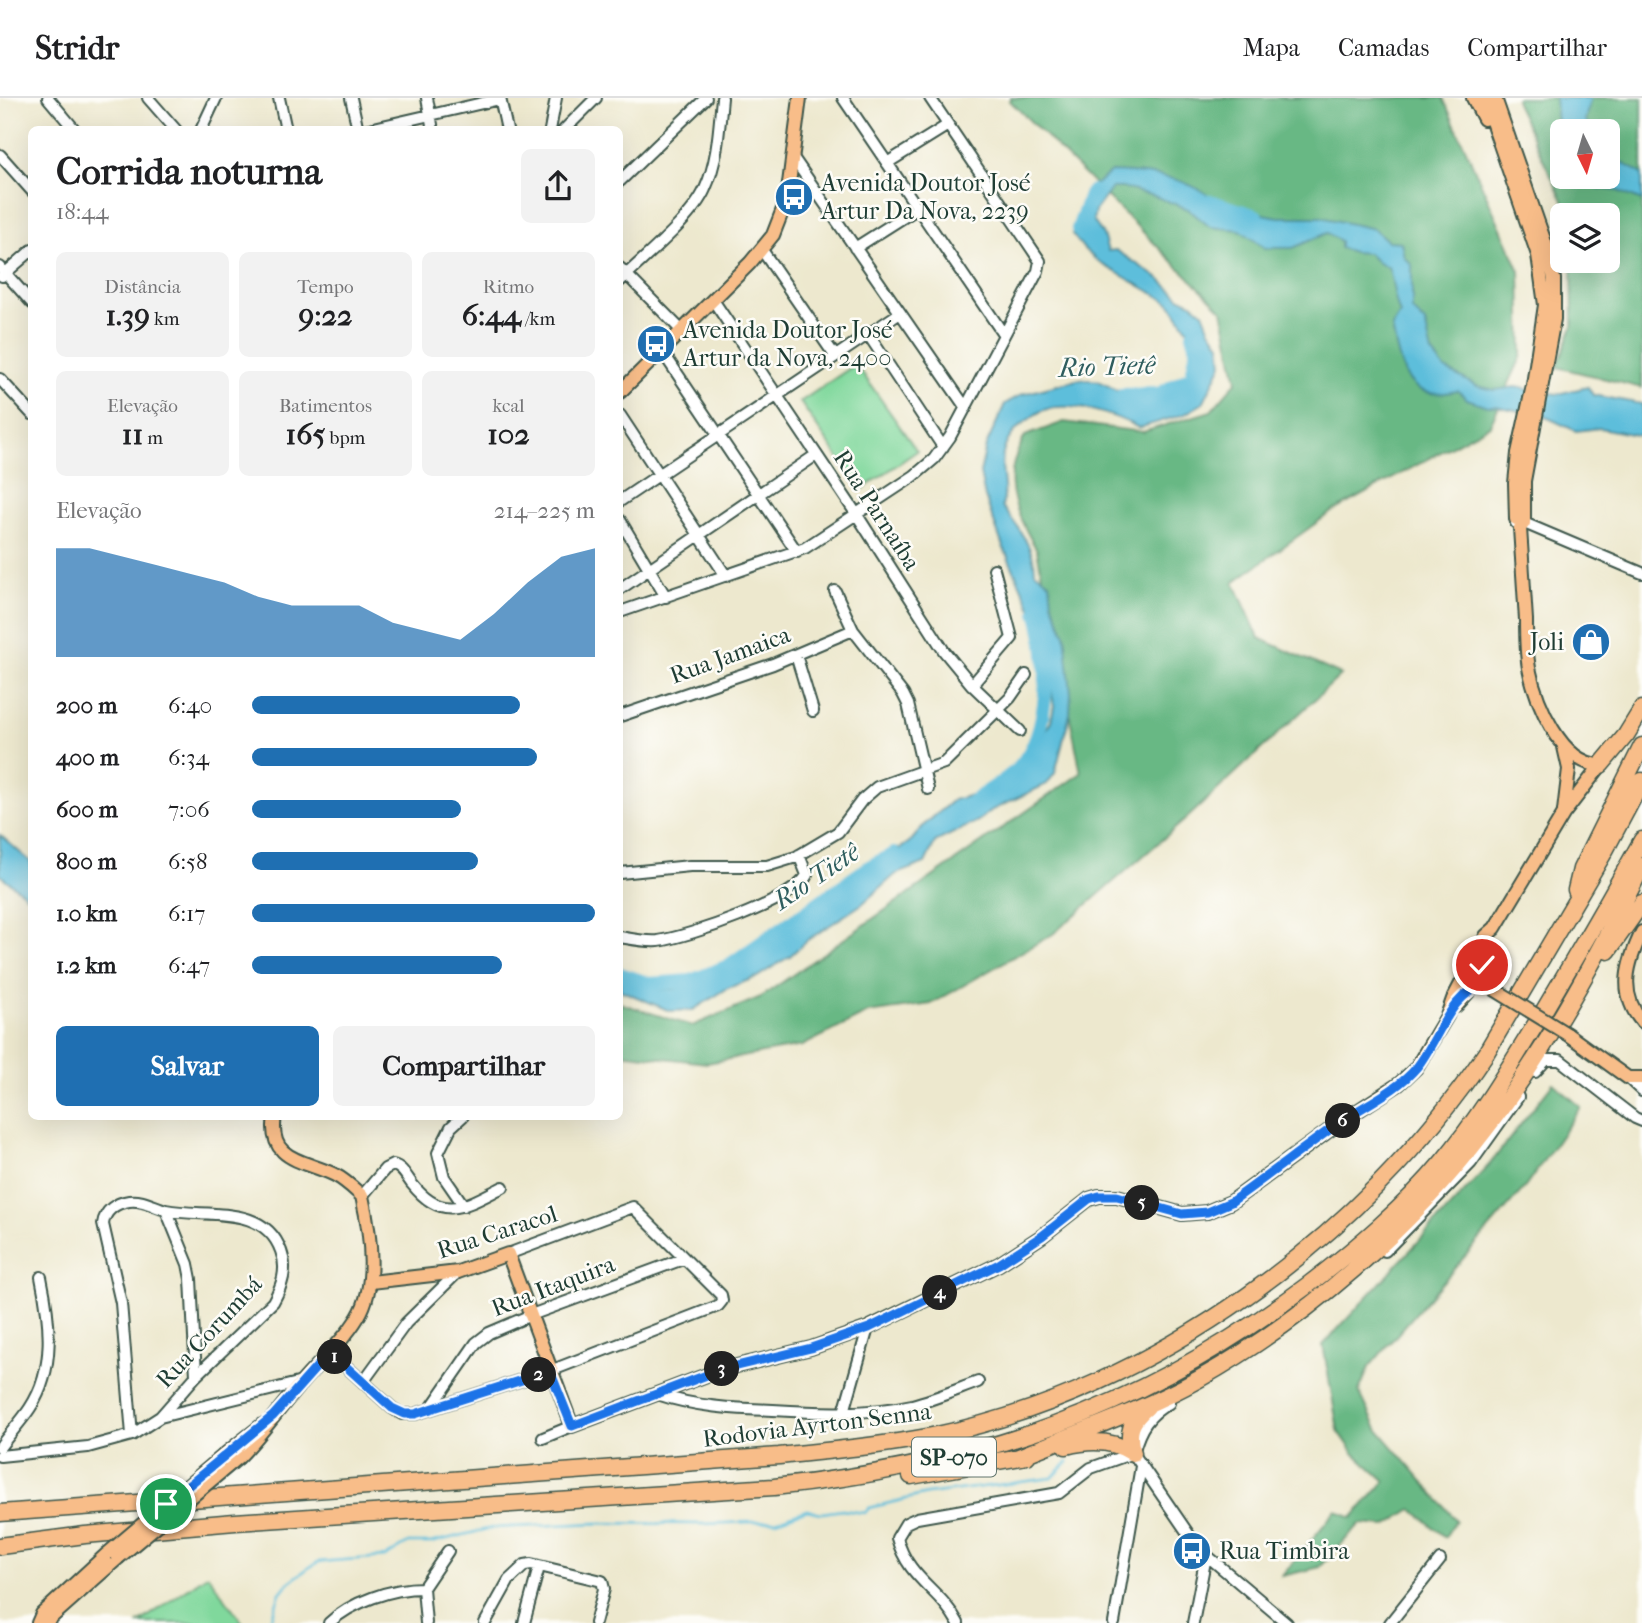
<!DOCTYPE html>
<html lang="pt">
<head>
<meta charset="utf-8">
<style>
  :root { --surface:#fff; --page:#f2f2f2; --text:#202124; --muted:#757577; --line:#e0e0e0; --accent:#1f6fb2 }
  body { margin:0; font-family:"IM FELL French Canon",serif; background:var(--page); color:var(--text); height:100vh; display:flex; flex-direction:column; font-size:26px; white-space:nowrap }
  * { box-sizing:border-box; margin:0 }
  p { font-size:23px; color:var(--muted) }
  .icon { flex:none; width:38px; height:38px; fill:none; stroke:currentColor; stroke-width:2; stroke-linecap:round; stroke-linejoin:round }
  .map { position:relative; flex:1; overflow:hidden }
  .drawer { position:absolute; left:28px; top:28px; width:595px; height:994px; display:flex; flex-direction:column; background:var(--surface); border-radius:10px; box-shadow:0 7px 28px #0002 }
  .drawer>* { flex:none }
  .needle { width:46px; rotate:175deg }
  .controls { position:absolute; left:1550px; top:21px; display:grid; gap:14px }
  .controls a { display:grid; place-items:center; width:70px; height:70px; border-radius:10px; background:var(--surface); box-shadow:0 7px 28px #0002; font-size:35px }
  .pin { position:absolute; display:grid; place-items:center; width:60px; height:60px; color:#fff; margin:-30px; border:4px solid #fff; border-radius:50%; box-shadow:0 2px 7px #0007 }
  .km { position:absolute; width:35px; height:35px; margin:-18px; border-radius:50%; background:#222; color:#fff; font-size:19px; line-height:35px; text-align:center }
  .round { display:grid; place-items:center; flex:none; width:74px; height:74px; border-radius:10px; background:var(--page) }
  .headline { display:flex; align-items:center; justify-content:space-between; height:119px; padding:0 28px }
  h1 { font-size:38px; font-weight:700; line-height:52px }
  .metrics { display:grid; grid-template-columns:repeat(3,1fr); gap:10px; height:119px; padding:7px 28px }
  .metrics div { display:grid; align-content:center; border-radius:10px; background:var(--page); text-align:center }
  .metrics b { font-size:30px; font-weight:700 }
  .metrics small { font-size:19px; font-weight:400 }
  .metrics p { font-size:19px }
  .chart { height:196px; padding:14px 28px }
  .chart p { display:flex; justify-content:space-between }
  .chart svg { width:100%; height:126px; margin-top:7px; fill:var(--accent); opacity:.7 }
  .action { display:flex; gap:14px; margin-top:auto; padding:14px 28px }
  .action a { flex:1; height:80px; border-radius:10px; background:var(--accent); color:#fff; font-size:28px; font-weight:700; line-height:80px; text-align:center }
  .action a+a { background:var(--page); color:var(--text) }
  ul { padding:0 28px; list-style:none; font-size:23px }
  li { display:grid; grid-template-columns:112px 84px 1fr; align-items:center; height:52px }
  li i { height:18px; border-radius:9px; background:var(--accent) }
  header { display:flex; align-items:center; gap:42px; box-sizing:border-box; height:98px; padding:0 35px; background:var(--surface); border-bottom:2px solid var(--line) }
  header strong { font-size:33px }
  nav { display:flex; gap:38px; margin-inline-start:auto; font-size:24px }
  .map>svg:first-child { display:block }
  .green { fill:#80d89c; stroke:#508a68; stroke-width:2 }
  .forest { fill:#68b884; stroke:#447a5c; stroke-width:2; fill-rule:evenodd }
  .water { fill:#5dbedb; stroke:#3e7e88; stroke-width:2 }
  .lines { fill:none; stroke-linecap:round; stroke-linejoin:round }
  .stream { stroke:#5dbedb; stroke-width:2.5 }
  .river { stroke:#5dbedb; stroke-width:14 }
  .minor-casing { stroke:#3e574b; stroke-width:14 }
  .major-casing { stroke:#3e574b; stroke-width:16 }
  .highway-casing { stroke:#3e574b; stroke-width:19 }
  .minor { stroke:#fff; stroke-width:10 }
  .major { stroke:#f8bd89; stroke-width:12 }
  .highway { stroke:#f8bd89; stroke-width:16 }
  .major-bridge-casing { stroke:#3e574b; stroke-width:16; stroke-linecap:butt }
  .major-bridge { stroke:#f8bd89; stroke-width:12 }
  .route-casing { stroke:#fff; stroke-width:14 }
  .route { stroke:#1a73e8; stroke-width:9 }
  .labels { text-anchor:middle; stroke-width:5; stroke-linejoin:round; paint-order:stroke }
  .shield { fill:#fdfcf7; stroke:#62766e; stroke-width:2 }
  .shield-label { font-size:23px; font-weight:bold; fill:#1f3d34 }
  .poi-label { font-size:24px; fill:#1f3d34; stroke:#fdfcf7; text-anchor:start }
  .street-label { font-size:24px; fill:#1f3d34; stroke:#fdfcf7 }
  .water-label { font-size:26px; font-style:italic; fill:#2e5d5e; stroke:#fdfcf7 }
</style>
</head>
<body>
<header>
<strong>Stridr</strong>
<nav><a>Mapa</a><a>Camadas</a><a>Compartilhar</a></nav>
</header>
<div class="map">
<svg width="1642" height="1525" viewBox="0 0 1642 1525">
  <rect width="100%" height="100%" fill="#fdfcf7"/>
  <filter id="ink" filterUnits="userSpaceOnUse"><feTurbulence type="fractalNoise" baseFrequency=".0143" numOctaves="2"/><feDisplacementMap in="SourceGraphic" scale="14" xChannelSelector="R" yChannelSelector="G"/><feConvolveMatrix kernelMatrix="1 2 1 2 8 2 1 2 1" color-interpolation-filters="sRGB"/></filter>
  <filter id="wash" filterUnits="userSpaceOnUse"><feTurbulence type="fractalNoise" baseFrequency=".00686" numOctaves="4" result="noise"/><feDisplacementMap in="SourceGraphic" scale="28" xChannelSelector="R" yChannelSelector="G"/><feGaussianBlur stdDeviation="1.57" result="paint"/><feColorMatrix in="noise" values="0 0 0 0 0 0 0 0 0 0 0 0 0 0 0 0 0 1.4 0 .05"/><feComposite in="paint" operator="in"/></filter>
  <g filter="url(#wash)">
    <rect width="100%" height="100%" fill="#ede8ce"/>
    <path class="green" d="M856 266 917 353 861 392 800 304Z
      M208 1477 243 1525H139L207 1477Z"/>
    <path class="forest" d="M1011 0H1443L1520 173 1522 257 1490 327 1333 413 1234 484 1259 540 1341 577 1186 721 1053 836 931 906 868 915 802 948 707 965 620 955V905L692 928 761 899 1081 675 1037 452C1022 427 1005 394 1014 364 1016 355 1021 347 1025 338L1064 324 1143 334 1211 313 1237 283 1222 212 1010 3Z
      M1516 0H1642V290L1557 269 1573 227 1572 163H1608V117H1570L1516 5ZM1563 33H1608V79H1563Z
      M1553 985 1581 1009 1526 1088 1369 1269 1359 1293 1376 1329 1456 1422 1445 1439 1412 1411 1386 1428 1360 1426 1320 1469 1282 1478 1336 1412 1352 1420 1385 1383 1354 1355 1338 1332 1323 1247 1489 1067Z"/>
    <path class="water" d="M1555 0H1591L1585 22 1592 33H1563V44L1557 27Z
      M1608 57 1642 76V103L1618 93 1599 90 1586 81 1585 79H1608Z
      M1111 74C1165 76 1189 79 1232 114L1242 112 1279 119H1321L1374 131 1388 143 1401 144 1404 159 1412 167V212L1425 224 1432 255 1445 271 1477 288 1495 292 1515 289 1557 296 1588 289 1593 297 1642 306V338L1600 330 1576 333 1544 318 1496 308H1487L1467 301 1458 293C1450 294 1439 297 1431 295 1401 291 1397 252 1392 229L1400 216C1393 200 1394 184 1388 169L1378 165 1368 155 1353 154 1340 150V143L1327 135 1293 150H1265L1240 132 1210 129 1188 111 1154 98 1123 90H1112L1095 113 1093 122 1103 137 1108 153 1116 152 1161 182 1179 199 1192 205 1203 214 1210 232 1220 246 1222 266 1203 305 1185 316 1139 330C1115 317 1071 302 1044 312 1037 314 1031 320 1025 324 1017 330 1009 339 1005 349 997 369 1009 389 1002 408 1016 426 1035 451 1035 473L1050 485 1052 504 1065 536 1071 595 1070 616 1055 675 1047 686 992 712 978 723 935 744 925 765 896 776 862 806 806 843 790 858 757 879 728 890 693 912 670 913 620 892V869C631 877 647 881 656 891 672 892 689 891 699 878L727 873 734 862 752 847H768L870 770 911 743 924 727 953 702 990 692 1027 666 1051 623 1054 608 1041 532 1002 446 985 399 980 375 986 348 1005 306 1023 296 1080 281 1099 283 1120 294 1157 296 1179 291 1191 282 1197 270 1196 255 1191 237 1170 205 1100 165 1084 151 1072 136C1081 125 1086 113 1085 99L1095 87Z
      M0 737 31 764V801L0 777Z"/>
    <g class="lines">
      <path class="stream" d="M267 1525 272 1519 280 1495 288 1485 307 1471 318 1464 385 1459 408 1445H430L492 1430 597 1425 702 1426 776 1423 807 1412 822 1415 842 1412 865 1415 869 1410 927 1396 1052 1380 1068 1364"/>
      <path class="river" d="M1209 103 1256 118
        M1083 138 1078 131 1090 97 1093 93
        M1123 297 1159 296 1192 278 1197 250 1193 236
        M972 704C986 693 1007 683 1019 669 1051 634 1051 556 1037 514
        M620 876 650 886 691 883 728 868 869 769 894 756"/>
    </g>
  </g>
  <g filter="url(#ink)">
    <g class="lines">
      <g class="minor-casing">
        <path id="minor" d="M48 0 75 32
          M148 0 176 32
          M279 0 286 32
          M351 0 358 32
          M427 0 433 32
          M500 0 507 32
          M843 0 1004 237
          M201 32 216 0
          M365 32 500 1
          M550 32 556 0
          M564 32 596 0
          M0 57 32 93
          M794 61 966 310
          M887 65 948 27
          M620 83 706 0
          M855 150 918 110
          M762 152 835 258
          M0 169 32 205
          M620 170 682 233
          M2 178 32 152
          M620 183C644 159 692 121 705 91 718 63 719 30 722 0
          M713 202 857 417 944 553 972 587 1020 633
          M868 236 943 349
          M662 253 797 454
          M0 281 32 316
          M620 317 726 478
          M620 403 900 215
          M620 422 666 499
          M1516 425H1524L1642 475
          M620 491 816 357
          M835 493 853 532 903 596 908 606 928 691
          M620 514 805 450 914 378 934 361 950 339 1038 173 1040 163 930 0
          M796 557 813 613
          M972 587 1012 540 994 471
          M620 618 773 566 853 532
          M620 775 690 768H767L796 759 838 734 862 702 877 689 944 665 1010 600 1026 577
          M620 839C632 841 645 844 658 843 688 839 794 803 807 777L799 757
          M1535 974 1546 962H1560L1635 1020 1642 1023
          M1628 980 1642 993
          M463 1018 451 1029 438 1055 444 1079 464 1108
          M362 1098 385 1071 393 1067C402 1069 406 1078 412 1086 443 1125 465 1108 503 1089
          M166 1112 188 1166 191 1181 196 1278
          M1385 1153 1471 1065 1518 999
          M330 1254 392 1310 402 1316H415L550 1273 718 1208 722 1203 721 1197 633 1109 508 1156
          M363 1284 406 1225 458 1174
          M657 1296C695 1309 734 1311 773 1312 819 1315 867 1317 912 1307 935 1301 956 1292 978 1284
          M431 1310 476 1245 489 1235 531 1217 683 1161
          M844 1314 868 1230
          M132 1337 121 1205 103 1126C105 1112 116 1105 129 1103 143 1101 154 1109 166 1112 205 1120 264 1105 281 1153 288 1171 282 1188 273 1204L196 1278 160 1319
          M543 1340 572 1328
          M0 1349C9 1336 21 1324 30 1310 56 1271 50 1222 41 1179
          M1134 1352C1140 1330 1149 1316 1169 1305
          M1133 1355 1198 1450 1287 1525
          M0 1358 88 1349 132 1337 160 1319 302 1284
          M329 1525C351 1504 392 1490 423 1490
          M426 1525 423 1490 448 1453
          M485 1525 509 1482 525 1467 531 1466 602 1483 604 1491 595 1525
          M524 1525 539 1469
          M958 1525C940 1491 908 1481 897 1440L906 1425 917 1420 1059 1395 1091 1370 1133 1355
          M1114 1525 1141 1368
          M1193 1525 1206 1458
          M1390 1525 1440 1462"/>
      </g>
      <g class="major-casing">
        <path id="major" d="M1473 0 1484 21
          M1484 0 1538 157 1545 207 1533 287 1518 355 1515 385 1516 421
          M1495 0 1548 153 1554 181V221L1524 383V425L1520 430C1522 461 1524 491 1526 522 1526 538 1526 554 1529 570 1536 604 1561 667 1601 667
          M620 294 750 165 773 137 787 101 800 0
          M1564 649 1569 671 1564 713
          M1642 834C1627 865 1618 895 1642 924
          M1486 886 1482 867 1488 850
          M1456 908 1473 889 1486 886
          M1567 936 1628 980H1642
          M371 1184 458 1174 508 1156 572 1328 720 1272 811 1250 868 1230 999 1166 1042 1138 1089 1101 1099 1098H1117L1182 1116 1207 1114 1231 1104 1342 1023 1399 986 1416 970 1447 918 1453 901 1486 838 1495 830 1564 715 1601 667
          M224 1357 262 1327
          M239 1359C262 1336 280 1309 302 1284 320 1263 343 1244 358 1219 378 1187 370 1133 362 1098 353 1090 345 1082 335 1077 305 1062 267 1064 275 1018
          M38 1525 42 1516 107 1456
          M45 1525 118 1460"/>
      </g>
      <g class="highway-casing">
        <path id="highway" d="M1601 667 1626 637 1642 611
          M1576 792 1581 771 1642 648
          M1608 853 1642 805
          M1066 1348C1089 1342 1112 1341 1133 1355
          M1133 1355C1126 1335 1131 1322 1147 1309
          M1019 1359C1079 1334 1142 1313 1199 1281 1307 1220 1410 1131 1485 1032 1545 955 1599 856 1642 768
          M911 1378 1027 1358
          M0 1415 779 1358C831 1352 885 1348 937 1337 1154 1292 1364 1138 1486 955L1602 758 1642 683
          M0 1448 85 1437 235 1424 774 1389C980 1367 1142 1312 1308 1187 1356 1150 1404 1110 1443 1063 1481 1018 1511 966 1542 916 1576 858 1610 801 1642 742"/>
      </g>
      <use href="#minor" class="minor"/>
      <use href="#major" class="major"/>
      <use href="#highway" class="highway"/>
      <g class="major-bridge-casing">
        <path id="major-bridge" d="M1494 891 1567 936
          M107 1456 224 1357
          M118 1460 239 1359"/>
      </g>
      <use href="#major-bridge" class="major-bridge"/>
    </g>
  </g>
  <g class="lines" filter="url(#ink)">
    <g class="route-casing">
      <path id="route" d="M166 1406 273 1318 330 1254 392 1310 405 1316H415L550 1273 572 1328 720 1272 811 1250 869 1230 999 1166 1042 1138 1089 1101 1099 1098H1117L1182 1116 1207 1114 1231 1104C1269 1077 1305 1049 1343 1022 1367 1006 1398 992 1417 969 1438 943 1450 894 1486 886L1482 867"/>
    </g>
    <use href="#route" class="route"/>
  </g>
  <defs>
    <g id="bus-disc" transform="scale(2.0125)"><circle r="9.5" fill="#1f6fb2" stroke="#fdfcf7"/><path d="M-5-6H5V4H4V6H2V4H-2V6H-4V4H-5ZM-3.5-4V0h7V-4ZM-3.5 1.2v1.5H-2V1.2ZM2 1.2v1.5H3.5V1.2Z" fill="#fff"/></g>
    <g id="shop-disc" transform="scale(2.0125)"><circle r="9.5" fill="#1f6fb2" stroke="#fdfcf7"/><path d="M-5-2.5h2.3a2.7 3.5 0 0 1 5.4 0H5L5.5 6h-11ZM-1.5-2.5h3a1.5 2.3 0 0 0-3 0Z" fill="#fff"/></g>
  </defs>
  <g fill-rule="evenodd">
    <use href="#bus-disc" x="794" y="99"/>
    <use href="#bus-disc" x="656" y="246"/>
    <use href="#shop-disc" x="1591" y="544"/>
    <use href="#bus-disc" x="1192" y="1453"/>
  </g>
  <g class="labels">
    <rect class="shield" x="912" y="1339.5" width="84" height="39" rx="5"/>
    <g class="shield-label">
      <text x="954" y="1367">SP-070</text>
    </g>
    <g class="poi-label">
      <text x="821" y="93">Avenida Doutor José<tspan x="821" dy="28">Artur Da Nova, 2239</tspan></text>
      <text x="683" y="240">Avenida Doutor José<tspan x="683" dy="28">Artur da Nova, 2400</tspan></text>
      <text x="1564" y="552" text-anchor="end">Joli</text>
      <text x="1219" y="1461">Rua Timbira</text>
    </g>
    <g class="street-label">
      <text transform="translate(877 412) rotate(57)" y="8">Rua Parnaíba</text>
      <text transform="translate(730 557) rotate(-20)" y="8">Rua Jamaica</text>
      <text transform="translate(497 1134) rotate(-18)" y="8">Rua Caracol</text>
      <text transform="translate(553 1188) rotate(-21)" y="8">Rua Itaquira</text>
      <text transform="translate(209 1234) rotate(-47)" y="8">Rua Corumbá</text>
      <text transform="translate(817 1327) rotate(-7)" y="8">Rodovia Ayrton Senna</text>
    </g>
    <g class="water-label">
      <text transform="translate(1107 268) rotate(-2)" y="9">Rio Tietê</text>
      <text transform="translate(816 778) rotate(-34)" y="9">Rio Tietê</text>
    </g>
  </g>
</svg>
<div class="controls">
<a><svg class="needle" viewBox="-14 -14 28 28"><path d="M0-13l5 13h-10z" fill="#e53935"/><path d="M0 13l5-13h-10z" fill="#757577"/></svg></a>
<a><svg class="icon" aria-label="layers" viewBox="0 0 24 24"><path d="M12 4l9 5-9 5-9-5zM3 14l9 5 9-5"/></svg></a>
</div>
<div class="pin" style="left:166px;top:1406px;background:#1e9e55"><svg class="icon" aria-label="arrive" viewBox="0 0 24 24"><path d="M6 21V4h12l-3 4 3 4H6"/></svg></div>
<div class="pin" style="left:1482px;top:867px;background:#d93025"><svg class="icon" aria-label="check" viewBox="0 0 24 24"><path d="M5 12l5 5 9-10"/></svg></div>
<b class="km" style="left:335px;top:1259px">1</b>
<b class="km" style="left:539px;top:1277px">2</b>
<b class="km" style="left:722px;top:1271px">3</b>
<b class="km" style="left:940px;top:1195px">4</b>
<b class="km" style="left:1142px;top:1105px">5</b>
<b class="km" style="left:1343px;top:1023px">6</b>
<section class="drawer">
<div class="headline"><div><h1>Corrida noturna</h1><p>18:44</p></div><a class="round"><svg class="icon" aria-label="share" viewBox="0 0 24 24"><path d="M12 15V3M7 8l5-5 5 5M5 13v7h14v-7"/></svg></a></div>
<div class="metrics">
<div><p>Distância</p><b>1.39<small> km</small></b></div>
<div><p>Tempo</p><b>9:22</b></div>
<div><p>Ritmo</p><b>6:44<small> /km</small></b></div>
</div>
<div class="metrics">
<div><p>Elevação</p><b>11<small> m</small></b></div>
<div><p>Batimentos</p><b>165<small> bpm</small></b></div>
<div><p>kcal</p><b>102</b></div>
</div>
<div class="chart"><p><span>Elevação</span>214–225 m</p>
<svg viewBox="0 0 160 44" preserveAspectRatio="none"><path d="M0 44V6L10 6L20 9L30 12L40 15L50 18L60 23L70 26L80 26L90 26L100 32L110 35L120 38L130 29L140 18L150 9L160 6V44z"/></svg>
</div>
<ul>
<li><b>200 m</b>6:40<i style="width:78%"></i></li>
<li><b>400 m</b>6:34<i style="width:83%"></i></li>
<li><b>600 m</b>7:06<i style="width:61%"></i></li>
<li><b>800 m</b>6:58<i style="width:66%"></i></li>
<li><b>1.0 km</b>6:17<i style="width:100%"></i></li>
<li><b>1.2 km</b>6:47<i style="width:73%"></i></li>
</ul>
<div class="action"><a>Salvar</a><a>Compartilhar</a></div>
</section>
</div>
</body>
</html>
